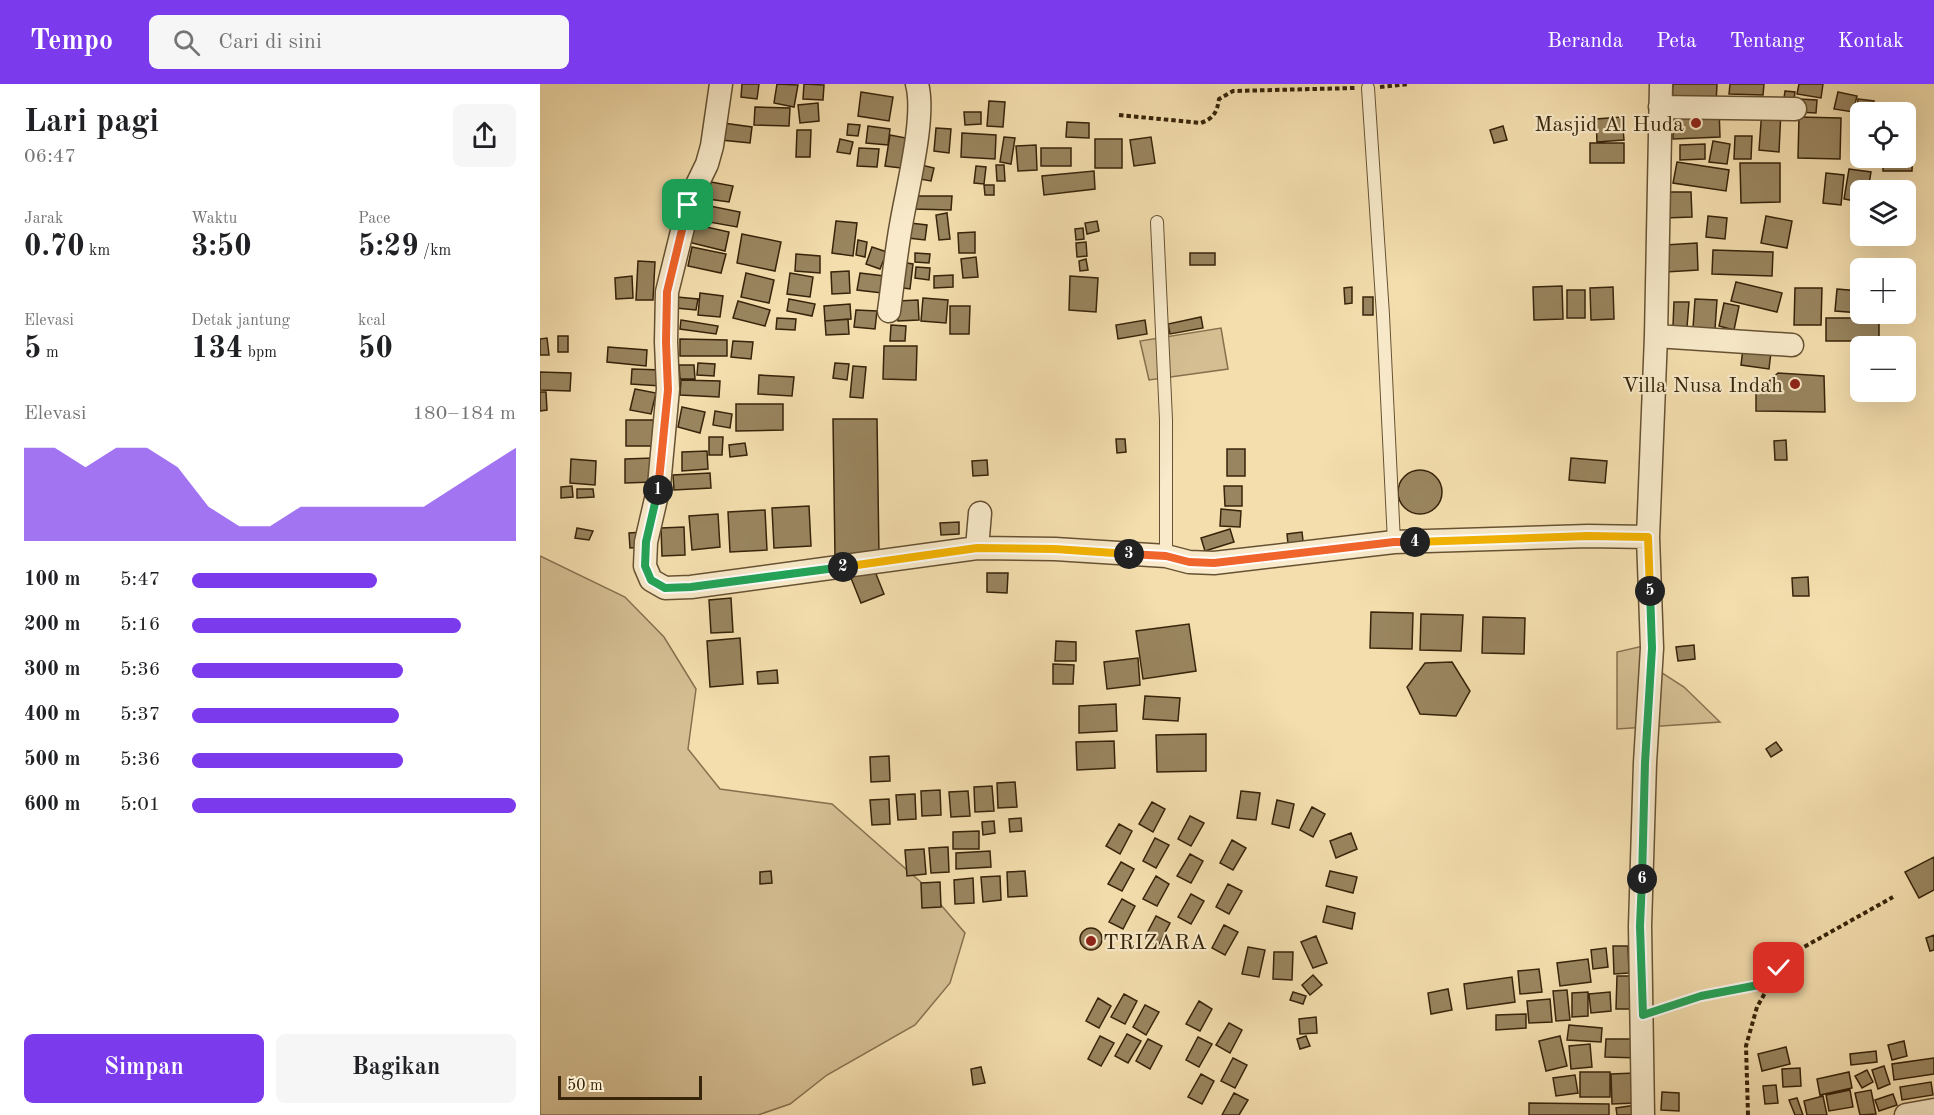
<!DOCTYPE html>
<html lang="id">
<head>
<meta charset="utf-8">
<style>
  :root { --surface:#fff; --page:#f6f6f6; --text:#202124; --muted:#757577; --accent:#7c3aed }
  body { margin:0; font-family:"Old Standard TT",serif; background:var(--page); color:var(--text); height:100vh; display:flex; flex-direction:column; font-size:22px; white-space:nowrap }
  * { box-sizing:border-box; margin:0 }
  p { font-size:20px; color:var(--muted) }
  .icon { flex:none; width:33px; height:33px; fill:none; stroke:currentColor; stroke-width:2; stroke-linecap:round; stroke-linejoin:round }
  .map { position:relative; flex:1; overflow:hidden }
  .drawer { display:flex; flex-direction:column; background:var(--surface); width:540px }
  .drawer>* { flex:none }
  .buttons { position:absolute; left:1310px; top:18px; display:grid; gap:12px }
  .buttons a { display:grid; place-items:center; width:66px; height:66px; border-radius:9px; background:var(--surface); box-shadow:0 6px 24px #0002; font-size:30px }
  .scale { position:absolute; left:18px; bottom:15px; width:144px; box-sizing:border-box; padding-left:6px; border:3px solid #37240a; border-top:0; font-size:16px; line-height:21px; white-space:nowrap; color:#37240a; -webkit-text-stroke:4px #f8eaca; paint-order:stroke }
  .pin { position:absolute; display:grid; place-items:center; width:51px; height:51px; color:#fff; margin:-26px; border-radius:12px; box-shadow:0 3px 9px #0006 }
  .km { position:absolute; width:30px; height:30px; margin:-15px; border-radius:50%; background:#222; color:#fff; font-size:16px; line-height:30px; text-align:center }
  .round { display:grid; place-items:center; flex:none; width:63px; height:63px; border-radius:9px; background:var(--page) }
  .summary { display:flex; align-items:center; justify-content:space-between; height:102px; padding:0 24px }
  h1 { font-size:33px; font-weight:600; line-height:45px }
  .metrics { display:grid; grid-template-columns:repeat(3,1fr); gap:9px; height:102px; padding:6px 24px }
  .metrics div { display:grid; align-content:center }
  .metrics b { font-size:30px; font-weight:600 }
  .metrics small { font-size:16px; font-weight:400 }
  .metrics p { font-size:16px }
  .chart { height:168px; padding:12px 24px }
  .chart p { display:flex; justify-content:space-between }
  .chart svg { width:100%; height:108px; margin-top:6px; fill:var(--accent); opacity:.7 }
  .action { display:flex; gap:12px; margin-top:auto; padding:12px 24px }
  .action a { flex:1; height:69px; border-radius:9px; background:var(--accent); color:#fff; font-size:24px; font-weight:600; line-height:69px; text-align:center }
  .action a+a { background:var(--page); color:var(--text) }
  ul { padding:0 24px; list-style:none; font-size:20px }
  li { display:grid; grid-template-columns:96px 72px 1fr; align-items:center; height:45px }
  li i { height:15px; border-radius:8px; background:var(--accent) }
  header { display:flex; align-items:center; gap:36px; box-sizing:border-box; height:84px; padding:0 30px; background:var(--accent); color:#fff }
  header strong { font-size:28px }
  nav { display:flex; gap:33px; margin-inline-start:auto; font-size:21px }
  .search { width:420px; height:54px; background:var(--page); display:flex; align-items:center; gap:15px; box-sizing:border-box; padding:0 21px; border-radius:9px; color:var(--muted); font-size:22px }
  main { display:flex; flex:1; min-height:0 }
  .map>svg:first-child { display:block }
  .green { fill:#d4be92; stroke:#86714e; stroke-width:1.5 }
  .building { fill:#99855f; stroke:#37240a; stroke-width:1.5 }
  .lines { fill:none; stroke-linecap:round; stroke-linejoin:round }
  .lane-casing { stroke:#665233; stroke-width:14 }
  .street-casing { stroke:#665233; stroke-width:25 }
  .path { stroke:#37240a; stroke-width:4; stroke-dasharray:4.5 3; stroke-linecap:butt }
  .lane { stroke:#f8eaca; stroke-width:12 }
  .street { stroke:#f8eaca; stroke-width:22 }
  .split-1-casing { stroke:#fff; stroke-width:12 }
  .split-2-casing { stroke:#fff; stroke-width:12 }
  .split-3-casing { stroke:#fff; stroke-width:12 }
  .split-4-casing { stroke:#fff; stroke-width:12 }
  .split-5-casing { stroke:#fff; stroke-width:12 }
  .split-6-casing { stroke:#fff; stroke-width:12 }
  .split-7-casing { stroke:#fff; stroke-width:12 }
  .split-1 { stroke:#f0652b; stroke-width:8 }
  .split-2 { stroke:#22a559; stroke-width:8 }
  .split-3 { stroke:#f5b400; stroke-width:8 }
  .split-4 { stroke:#f0652b; stroke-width:8 }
  .split-5 { stroke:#f5b400; stroke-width:8 }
  .split-6 { stroke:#22a559; stroke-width:8 }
  .split-7 { stroke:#22a559; stroke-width:8 }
  .poi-dot { fill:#8f2418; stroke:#f8eaca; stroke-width:2 }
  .labels { text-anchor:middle; stroke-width:4.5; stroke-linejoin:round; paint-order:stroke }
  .poi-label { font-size:22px; fill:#37240a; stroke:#f8eaca; text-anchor:end }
</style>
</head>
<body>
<header>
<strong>Tempo</strong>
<div class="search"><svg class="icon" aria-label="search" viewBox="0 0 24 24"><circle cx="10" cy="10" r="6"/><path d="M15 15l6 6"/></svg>Cari di sini</div>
<nav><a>Beranda</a><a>Peta</a><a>Tentang</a><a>Kontak</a></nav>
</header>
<main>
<section class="drawer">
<div class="summary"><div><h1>Lari pagi</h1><p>06:47</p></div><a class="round"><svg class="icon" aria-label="share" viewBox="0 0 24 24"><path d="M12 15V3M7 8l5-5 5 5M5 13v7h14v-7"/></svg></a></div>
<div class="metrics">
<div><p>Jarak</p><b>0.70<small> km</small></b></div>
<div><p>Waktu</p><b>3:50</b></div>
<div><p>Pace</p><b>5:29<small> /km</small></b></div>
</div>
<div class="metrics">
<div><p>Elevasi</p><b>5<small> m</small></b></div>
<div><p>Detak jantung</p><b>134<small> bpm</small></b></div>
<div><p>kcal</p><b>50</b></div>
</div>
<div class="chart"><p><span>Elevasi</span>180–184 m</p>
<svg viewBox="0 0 160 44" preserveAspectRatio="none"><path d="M0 44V6L10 6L20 14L30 6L40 6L50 14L60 30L70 38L80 38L90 30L100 30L110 30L120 30L130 30L140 22L150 14L160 6V44z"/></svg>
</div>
<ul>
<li><b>100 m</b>5:47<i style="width:57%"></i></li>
<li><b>200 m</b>5:16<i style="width:83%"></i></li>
<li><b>300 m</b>5:36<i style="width:65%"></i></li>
<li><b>400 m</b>5:37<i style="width:64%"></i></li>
<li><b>500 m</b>5:36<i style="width:65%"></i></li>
<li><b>600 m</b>5:01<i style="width:100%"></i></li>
</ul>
<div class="action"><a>Simpan</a><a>Bagikan</a></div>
</section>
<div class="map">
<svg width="1394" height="1031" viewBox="0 0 1394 1031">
  <rect width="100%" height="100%" fill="#f4deae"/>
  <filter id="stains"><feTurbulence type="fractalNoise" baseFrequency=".00333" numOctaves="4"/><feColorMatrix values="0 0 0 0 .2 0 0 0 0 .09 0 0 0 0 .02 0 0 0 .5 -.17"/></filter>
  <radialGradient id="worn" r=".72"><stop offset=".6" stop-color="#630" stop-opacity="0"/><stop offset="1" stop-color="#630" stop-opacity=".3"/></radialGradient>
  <path class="green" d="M681 244 688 285 609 296 600 257Z
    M0 472 85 513 124 553 156 605 148 665 180 705 292 720 383 800 425 849 410 899 375 941 287 991 250 1020 218 1031H0Z
    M1103 562 1122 589 1144 603 1180 638 1077 645V568Z"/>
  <path class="building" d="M202 0H219L217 15 201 13Z
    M237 0 258 1 254 23 234 19Z
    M264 0 284 1 283 16 263 15Z
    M1133 0H1177L1176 20 1132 19Z
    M1190 0H1224L1223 11 1189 10Z
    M1259 0H1283L1281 14 1257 10Z
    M1245 7 1255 8 1253 22 1243 21Z
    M321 8 353 13 349 37 318 32Z
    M1298 8 1317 12 1313 28 1294 25Z
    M1259 15 1277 16 1276 29 1257 28Z
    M1318 15 1334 17 1333 28H1320V32L1317 31Z
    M449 17 465 18 463 43 447 42Z
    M278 19 279 37 260 39 258 21Z
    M215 23 250 24 249 42 214 41Z
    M1179 24 1180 53 1133 55V26Z
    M1222 25 1241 26 1239 68 1219 66Z
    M424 28H441V40L425 41Z
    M1082 33 1084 56 1057 58 1056 35Z
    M1259 33 1301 34 1300 75 1258 74Z
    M527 38 549 39V54L526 53Z
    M183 39 212 43 210 59 181 56Z
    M308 40 320 41 318 52 307 51Z
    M328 42 350 45 348 61 326 59Z
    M963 42 967 56 954 59 950 46Z
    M396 44 411 45 409 69 394 67Z
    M257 46H271L270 73H256Z
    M422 49 456 51 455 75 421 73Z
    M350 51 366 54 361 84 345 82Z
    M1195 52H1212L1211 75H1194Z
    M464 53 475 54 471 80 460 78Z
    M611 53 615 79 594 82 590 56Z
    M300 55 313 58 310 70 297 68Z
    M555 55H582V84H555Z
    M1314 55 1320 56V71L1312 70Z
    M1173 57 1190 60 1187 80 1169 78Z
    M1365 58H1373L1372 87H1343V74H1365Z
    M1050 59H1084V79H1050Z
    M1165 60V75L1140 76V61Z
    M496 61 497 86 478 87 476 62Z
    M319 64 339 65 337 83 317 82Z
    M501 64H531V82H501Z
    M1137 78 1189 86 1186 107 1133 99Z
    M1200 79H1240V118L1201 119Z
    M377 80 394 84 391 97 374 94Z
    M456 81H464L465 97H457Z
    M436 82 446 83 444 100 434 99Z
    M1309 85 1331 88 1328 106H1320V118L1304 115Z
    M554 87 555 105 504 111 502 92Z
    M1286 89 1304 91 1301 121 1283 119Z
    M171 98 193 102 189 118 168 115Z
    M444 101H454V111H445Z
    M1124 108H1151L1152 133 1124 134Z
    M373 112H412L411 126 373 125Z
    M155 119 200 128 197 143 152 135Z
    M407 129 410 155 399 156 396 131Z
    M1168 132 1187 134 1185 155 1166 153Z
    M1226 132 1252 137 1247 164 1221 159Z
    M296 137 317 139 313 172 292 169Z
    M557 137 559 147 547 150 545 139Z
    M370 139 387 141 385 156 368 154Z
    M153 140 189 148 185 167 148 158Z
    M543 144 544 155 536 156 535 145Z
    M435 148V169H419L418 149Z
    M202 150 241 158 235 187 197 179Z
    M318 156 327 158 325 173 316 171Z
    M546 158 547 172 537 173 536 159Z
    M1157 159 1158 186 1126 188 1125 161Z
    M152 163 186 170 181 189 148 182Z
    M332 163 347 168 340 185 326 180Z
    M1173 166 1233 168 1232 192 1172 190Z
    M375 169 390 170 389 179 375 178Z
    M650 169H675V181H650Z
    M256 170 280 172V189L255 187Z
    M436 173 438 193 423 194 421 175Z
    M546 175 548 186 540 187 539 177Z
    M98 177 115 178 113 216H96Z
    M360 178 373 180 370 205 357 203Z
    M376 183 390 184 389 196 375 194Z
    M309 187 310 209 292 210 291 188Z
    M206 189 234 196 229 219 201 213Z
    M250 189 273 193 270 213 247 210Z
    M320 189 344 192 342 209 317 206Z
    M413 191V203L394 204V192Z
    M92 192 93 214 76 215 75 194Z
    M530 192 558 194 556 228 529 226Z
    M1196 198 1242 209 1237 228 1191 217Z
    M1022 202 1023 235 994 236 993 203Z
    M812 203V219L805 220 804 204Z
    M1073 203 1074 235 1051 236 1050 204Z
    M1255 204H1282L1281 241H1254Z
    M1297 205 1320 207V229L1295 227Z
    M1027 206H1045V234H1027Z
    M160 209 183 212 180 233 158 231Z
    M137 213 158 215 156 226 136 224Z
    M823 213H833V231H823Z
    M383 214 408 216 406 239 381 237Z
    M249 215 275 220 272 232 247 227Z
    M1155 215 1177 216 1175 245 1153 244Z
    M378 216 379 236 358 237 357 217Z
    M198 217 230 226 225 242 193 234Z
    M1134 218H1149L1147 243 1133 242Z
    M1184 219 1199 222 1194 246 1179 242Z
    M310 220 311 235 285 237 284 222Z
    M410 222H430L429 250H410Z
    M316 226 337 227 335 245 314 243Z
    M661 233 663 244 630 250 628 240Z
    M237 234 256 235 255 246 236 245Z
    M1286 234H1339V257H1286Z
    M308 235 309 250 286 251 285 237Z
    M141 236 178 242 176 250 140 245Z
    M605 236 607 250 578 255 576 241Z
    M351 241 366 242 365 257H350Z
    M18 252H28V268H18Z
    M7 254 9 271H0V255Z
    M140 255 187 256V272H140Z
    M193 257 213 258 211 275 191 273Z
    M344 262H377L376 296 343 295Z
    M68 263 107 266 106 282 67 278Z
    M1203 264 1231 268 1229 285 1201 281Z
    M158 279 175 280 174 292 157 291Z
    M295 279 309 280 307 296 293 294Z
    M139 281H154L155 295H140Z
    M313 282 326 283 323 314 310 313Z
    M92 285 122 286 121 302 91 300Z
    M0 288 31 289 30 307 0 306Z
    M1238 289 1284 292 1285 328 1216 327V309Z
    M219 291 254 293 252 312 218 310Z
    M141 296 180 297 179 313 140 311Z
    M95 305 116 309 111 330 90 326Z
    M0 308H6L7 326 0 327Z
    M196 320H243V346L196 347Z
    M142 323 165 328 160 349 138 343Z
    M175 327 192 330 190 344 173 341Z
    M293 335H337L339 472 295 473Z
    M86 336H116L115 362H86Z
    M169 353H183L182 371H169Z
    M576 355H585L586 368 577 369Z
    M1246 356 1247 376H1235L1234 357Z
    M205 359 207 371 190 373 189 361Z
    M687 365H705V392H687Z
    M167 367 168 385 142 387V368Z
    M113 374V398L85 399V375Z
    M1031 374 1067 377 1065 399 1029 396Z
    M31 375 56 377 55 401 30 399Z
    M447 376 448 391 433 392 432 377Z
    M858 408a22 22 0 1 1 44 0a22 22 0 1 1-44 0Z
    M170 389 171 404 134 406 133 391Z
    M32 402 33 413 21 414V403Z
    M684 402H702V422H685Z
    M37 405H53L54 413 37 414Z
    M269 422 271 462 234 464 232 424Z
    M681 425 701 427 700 443 680 442Z
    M225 426 227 466 190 468 188 428Z
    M178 430 180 463 152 466 149 432Z
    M419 438V450L401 451 400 439Z
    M144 443 145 471 122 472 121 444Z
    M37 444 53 447 49 456 35 454Z
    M690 445 694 458 665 467 661 454Z
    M103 448 104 463 90 464 89 449Z
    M762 448 763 457 748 460 747 450Z
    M332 480 344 510 321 519 309 489Z
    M447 489H468L467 509 447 508Z
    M1268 493 1269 512H1253L1252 494Z
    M191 514 193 548 171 549 169 516Z
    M831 528 873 529 872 565 830 564Z
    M881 530 923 531 921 567 880 566Z
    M943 533 985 534 984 570 942 569Z
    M649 540 656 587 603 595 596 547Z
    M200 554 203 600 170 603 167 557Z
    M516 557 536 558V577H515Z
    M1154 561 1155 575 1138 577 1136 563Z
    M598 574 600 601 567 605 564 578Z
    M912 578 930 607 916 632 880 630 867 603 885 579Z
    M513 580 534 581 533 600H513Z
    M237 586 238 599 218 600 217 588Z
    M605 612 640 614 638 637 603 635Z
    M576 620 577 647 539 649V622Z
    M666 650V687L617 688 616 651Z
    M574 657 575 684 537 686 536 658Z
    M1236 658 1242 666 1231 673 1226 665Z
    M349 672 350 697 331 698 330 673Z
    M475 698 477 723 458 724 457 699Z
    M452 702 454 727 435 728 434 703Z
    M400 706 401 731 382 732 381 707Z
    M428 707 430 732 411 733 409 708Z
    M701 707 720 709 716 736 697 734Z
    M375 710 376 735 358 736 356 711Z
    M349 715 350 740 332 741 330 716Z
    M737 716 754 720 749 744 732 740Z
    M612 718 625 725 613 748 599 740Z
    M772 723 785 730 773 753 760 746Z
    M650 732 664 739 651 762 638 755Z
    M481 734 482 747 470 748 469 735Z
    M454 737 455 749 443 751 442 738Z
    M579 740 592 747 580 770 566 762Z
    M439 747V765H413V748Z
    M811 749 817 765 796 774 790 757Z
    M615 754 629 761 616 784 603 777Z
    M692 756 706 764 693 786 680 779Z
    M408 763 409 788 391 789 389 764Z
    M384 765 386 790 367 792 365 766Z
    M450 767 451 783 416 785V769Z
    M650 770 663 777 651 799 637 792Z
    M1394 773V806L1379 814 1365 788Z
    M581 778 594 785 582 807 568 800Z
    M231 787 232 799 220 800V788Z
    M485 787 487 812 468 813 467 788Z
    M790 787 817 793 813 809 786 802Z
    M460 792 461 816 443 818 441 793Z
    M616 792 629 800 617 822 603 815Z
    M433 794 434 819 415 820 414 796Z
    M400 798 401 823 382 824 381 799Z
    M688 800 702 807 689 830 676 823Z
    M651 810 664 817 651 840 638 833Z
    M582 815 595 822 583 845 569 838Z
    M787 822 815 829 812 845 783 838Z
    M616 832 630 839 618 862 604 855Z
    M684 841 698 848 685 871 672 864Z
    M540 855a11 11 0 1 1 22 0a11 11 0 1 1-22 0Z
    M1394 851V866L1390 867 1386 854Z
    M776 852 787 879 773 884 761 858Z
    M1073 862H1088L1089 889 1074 890Z
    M708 863 725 866 719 893 702 890Z
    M1066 864 1068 883 1053 885 1051 866Z
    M734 868H753L752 896 733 895Z
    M1048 875 1051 898 1020 902 1017 879Z
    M999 885 1002 908 980 910 978 887Z
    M773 891 782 901 770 911 762 901Z
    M1077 892H1095V925H1076Z
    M972 893 975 918 927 925 924 900Z
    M908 905 912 926 891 930 888 909Z
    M1027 906 1030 936 1016 937 1013 907Z
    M753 908 766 912 763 920 750 916Z
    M1048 908V932L1032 933V909Z
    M1070 908 1071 927 1051 929 1049 910Z
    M584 910 597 917 585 940 571 933Z
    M558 914 571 922 559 944 546 937Z
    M1010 915 1012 938 989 939 987 917Z
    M659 917 672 925 660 947 646 940Z
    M605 921 619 928 606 951 593 943Z
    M986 930V944L956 946V931Z
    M776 933 777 949 760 950 759 935Z
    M689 939 702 946 690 969 676 961Z
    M1029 941 1062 944 1061 958 1027 956Z
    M587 950 601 957 588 979 575 972Z
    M560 952 574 959 561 982 548 975Z
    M766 952 770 962 760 965 757 955Z
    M1020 952 1027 982 1006 987 999 957Z
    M658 953 672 960 659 983 646 976Z
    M608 955 622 962 610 985 596 977Z
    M1066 955H1101L1100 974 1065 973Z
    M1364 957 1367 972 1352 976 1348 961Z
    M1050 960 1052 983 1031 985 1029 962Z
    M1246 963 1250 980 1222 987 1218 970Z
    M1336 967 1337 978 1311 981 1310 970Z
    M693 974 707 981 695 1004 681 997Z
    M1394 974V990L1354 996 1352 980Z
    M1344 982 1350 1000 1338 1005 1332 986Z
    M441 983 445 999 433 1001 431 985Z
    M1260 984 1261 1002 1243 1003 1242 985Z
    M1327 986 1333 998 1322 1004 1315 992Z
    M1040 988H1070V1013H1040Z
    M1309 988 1312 1004 1280 1011 1277 995Z
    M1095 989 1096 1019 1072 1020 1071 990Z
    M661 990 674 997 662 1020 648 1013Z
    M1035 991 1038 1009 1016 1012 1013 994Z
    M1391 998 1393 1011 1362 1016 1360 1003Z
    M1236 1001 1238 1019 1225 1020 1223 1002Z
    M1310 1006 1313 1023 1289 1027 1286 1011Z
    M1331 1006 1336 1030 1320 1031 1315 1009Z
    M1122 1008 1139 1009V1027L1121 1026Z
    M694 1009 708 1016 699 1031H682Z
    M1353 1010 1357 1021 1339 1027 1335 1016Z
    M1283 1012 1287 1031H1267L1264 1017Z
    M1257 1014 1263 1031H1255L1249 1016Z
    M989 1019 1069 1020V1031H989Z
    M1097 1021 1095 1031H1077L1076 1024Z"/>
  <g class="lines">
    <g class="lane-casing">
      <path id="lane" d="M828 4 843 231 854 458
        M617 138 626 336V472"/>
    </g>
    <g class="street-casing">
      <path id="street" d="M181 0 172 62 167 80 150 115 127 208 126 258 128 305 119 402 106 458 105 482 111 496 125 504 151 503 437 464 515 465 626 472 649 478 674 479 854 458 1048 452 1108 453
        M1120 23 1255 25
        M349 227C353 198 356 169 361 141 367 105 386 33 377 0
        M1116 252 1252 261
        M437 464 440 429
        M1103 1031 1100 842 1105 679 1112 564 1108 453 1116 252 1121 0
        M1366 1031 1394 1026"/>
    </g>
    <path class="path" d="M840 3 869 0
      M579 31 661 39C674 34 677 28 679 15L693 7 815 4
      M1119 925 1161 912 1228 899
      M1208 1031 1206 962 1217 923 1239 884 1264 863 1353 813"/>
    <use href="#lane" class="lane"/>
    <use href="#street" class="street"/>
  </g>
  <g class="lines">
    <g class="split-1-casing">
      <path id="split-1" d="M118 406 128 306 126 258 127 208 148 121"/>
    </g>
    <g class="split-2-casing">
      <path id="split-2" d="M118 406 106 458 105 482 111 496 125 504 151 503 303 483"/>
    </g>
    <g class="split-3-casing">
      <path id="split-3" d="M303 483 437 464 515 465 589 470"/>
    </g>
    <g class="split-4-casing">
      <path id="split-4" d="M589 470 626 472 649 478 674 479 854 458H875"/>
    </g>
    <g class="split-5-casing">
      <path id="split-5" d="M875 458 1048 452 1108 453 1110 507"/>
    </g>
    <g class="split-6-casing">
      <path id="split-6" d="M1102 795 1105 679 1112 564 1110 507"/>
    </g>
    <g class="split-7-casing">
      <path id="split-7" d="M1102 795 1100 842 1103 931 1161 912 1229 899 1239 884"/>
    </g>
    <use href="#split-1" class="split-1"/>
    <use href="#split-2" class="split-2"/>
    <use href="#split-3" class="split-3"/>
    <use href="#split-4" class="split-4"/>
    <use href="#split-5" class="split-5"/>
    <use href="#split-6" class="split-6"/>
    <use href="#split-7" class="split-7"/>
  </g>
  <g class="poi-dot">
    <circle cx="1156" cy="39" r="6"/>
    <circle cx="1255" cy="300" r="6"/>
    <circle cx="551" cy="857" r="6"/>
  </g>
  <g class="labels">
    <g class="poi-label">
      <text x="1144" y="47">Masjid Al Huda</text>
      <text x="1243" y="308">Villa Nusa Indah</text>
      <text x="563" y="865" text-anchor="start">TRIZARA</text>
    </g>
  </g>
  <rect width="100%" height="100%" filter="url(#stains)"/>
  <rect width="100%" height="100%" fill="url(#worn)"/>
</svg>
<div class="buttons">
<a><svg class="icon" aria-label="locate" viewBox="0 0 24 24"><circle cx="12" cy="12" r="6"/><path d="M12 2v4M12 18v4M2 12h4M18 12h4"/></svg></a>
<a><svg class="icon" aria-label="layers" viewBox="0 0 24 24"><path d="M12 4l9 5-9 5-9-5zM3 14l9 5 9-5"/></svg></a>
<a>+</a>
<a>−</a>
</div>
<div class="scale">50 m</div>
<div class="pin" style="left:148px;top:121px;background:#1e9e55"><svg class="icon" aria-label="arrive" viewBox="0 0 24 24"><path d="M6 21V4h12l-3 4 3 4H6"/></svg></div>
<div class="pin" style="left:1239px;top:884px;background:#d93025"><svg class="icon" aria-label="check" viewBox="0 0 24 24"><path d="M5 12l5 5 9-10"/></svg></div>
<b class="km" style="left:118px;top:406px">1</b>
<b class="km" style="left:303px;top:483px">2</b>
<b class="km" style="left:589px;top:470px">3</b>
<b class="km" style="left:875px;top:458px">4</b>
<b class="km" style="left:1110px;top:507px">5</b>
<b class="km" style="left:1102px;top:795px">6</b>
</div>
</main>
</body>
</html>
